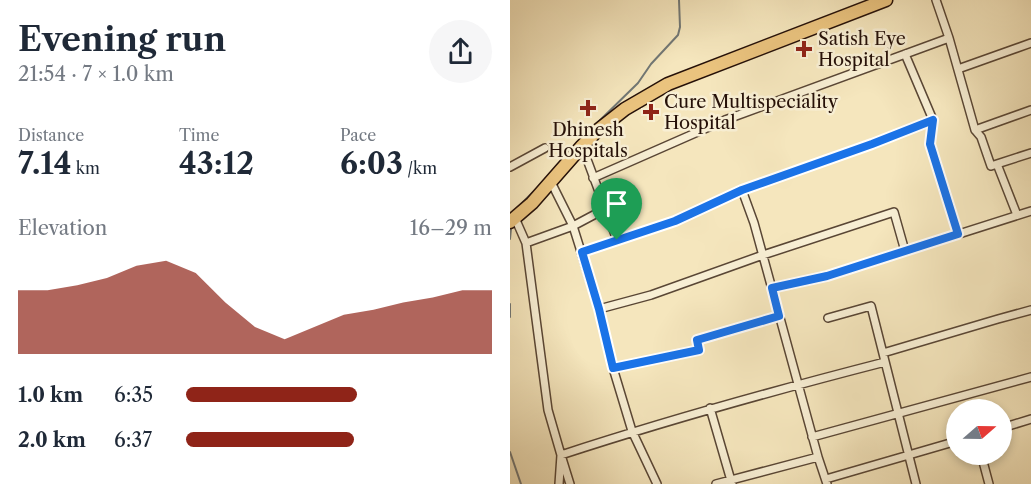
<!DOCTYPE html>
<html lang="en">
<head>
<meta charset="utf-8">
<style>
  :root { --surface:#fff; --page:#f6f6f7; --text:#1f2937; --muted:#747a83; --accent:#8f2418 }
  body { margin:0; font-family:"Libre Caslon Text",serif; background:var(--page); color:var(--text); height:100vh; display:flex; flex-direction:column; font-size:22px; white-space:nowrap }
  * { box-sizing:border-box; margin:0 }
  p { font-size:20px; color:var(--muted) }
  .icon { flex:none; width:33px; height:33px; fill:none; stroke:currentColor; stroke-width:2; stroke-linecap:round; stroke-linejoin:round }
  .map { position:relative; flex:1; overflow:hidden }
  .details { display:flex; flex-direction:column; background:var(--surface); width:510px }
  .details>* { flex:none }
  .needle { width:39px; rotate:70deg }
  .controls { position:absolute; left:436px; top:399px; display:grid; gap:12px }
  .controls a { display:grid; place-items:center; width:66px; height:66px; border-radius:50%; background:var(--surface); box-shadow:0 3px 9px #0003; font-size:30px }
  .pin { position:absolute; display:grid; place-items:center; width:51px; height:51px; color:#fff; margin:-62px -26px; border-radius:50% 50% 50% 0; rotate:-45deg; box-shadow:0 0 6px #0007 }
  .pin .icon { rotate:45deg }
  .round { display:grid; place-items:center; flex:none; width:63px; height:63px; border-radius:32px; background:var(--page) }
  .overview { display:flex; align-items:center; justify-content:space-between; height:102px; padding:0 18px }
  h1 { font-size:33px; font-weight:800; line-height:45px }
  .stats { display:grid; grid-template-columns:repeat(3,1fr); gap:9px; height:102px; padding:6px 18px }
  .stats div { display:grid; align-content:center }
  .stats b { font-size:30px; font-weight:800 }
  .stats small { font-size:16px; font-weight:400 }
  .stats p { font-size:16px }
  .chart { height:168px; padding:12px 18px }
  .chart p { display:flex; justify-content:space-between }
  .chart svg { width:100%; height:108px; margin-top:6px; fill:var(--accent); opacity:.7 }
  ul { padding:0 18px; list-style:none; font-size:20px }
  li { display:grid; grid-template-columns:96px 72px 1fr; align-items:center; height:45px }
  li i { height:15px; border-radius:8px; background:var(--accent) }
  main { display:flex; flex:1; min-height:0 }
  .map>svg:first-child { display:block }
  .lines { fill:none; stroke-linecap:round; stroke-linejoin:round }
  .stream { stroke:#717775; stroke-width:2 }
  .street-casing { stroke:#594635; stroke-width:10 }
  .highway-casing { stroke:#251008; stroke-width:15 }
  .street { stroke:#f8efd4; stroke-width:7 }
  .highway { stroke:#eac37e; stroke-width:12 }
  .route-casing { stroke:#fff; stroke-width:12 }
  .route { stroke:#1a73e8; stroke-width:8 }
  .poi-dot { fill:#8f2418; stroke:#f8efd4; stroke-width:2 }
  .labels { text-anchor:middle; stroke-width:5; stroke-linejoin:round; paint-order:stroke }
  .poi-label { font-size:18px; fill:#251008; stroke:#f8efd4; text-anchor:start }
</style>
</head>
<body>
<main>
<section class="details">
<div class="overview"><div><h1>Evening run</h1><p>21:54 · 7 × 1.0 km</p></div><a class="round"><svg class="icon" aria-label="share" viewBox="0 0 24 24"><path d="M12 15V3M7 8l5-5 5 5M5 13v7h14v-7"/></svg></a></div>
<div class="stats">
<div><p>Distance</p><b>7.14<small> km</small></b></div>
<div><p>Time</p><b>43:12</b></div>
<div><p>Pace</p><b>6:03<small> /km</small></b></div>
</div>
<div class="chart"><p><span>Elevation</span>16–29 m</p>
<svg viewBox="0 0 160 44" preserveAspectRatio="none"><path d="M0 44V18L10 18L20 16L30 13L40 8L50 6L60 11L70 23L80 33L90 38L100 33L110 28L120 26L130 23L140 21L150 18L160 18V44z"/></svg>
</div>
<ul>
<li><b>1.0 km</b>6:35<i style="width:56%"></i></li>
<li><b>2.0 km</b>6:37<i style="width:55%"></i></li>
</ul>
</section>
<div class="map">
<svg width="521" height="484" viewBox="0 0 521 484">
  <rect width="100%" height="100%" fill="#f5e6bd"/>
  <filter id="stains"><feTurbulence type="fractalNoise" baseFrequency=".00333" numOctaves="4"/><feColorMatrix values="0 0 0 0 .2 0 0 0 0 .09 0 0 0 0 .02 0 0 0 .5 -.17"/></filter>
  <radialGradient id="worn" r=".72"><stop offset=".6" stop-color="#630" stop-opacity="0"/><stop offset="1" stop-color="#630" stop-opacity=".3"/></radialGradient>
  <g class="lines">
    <path class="stream" d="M82 128 128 83 141 64 168 35 170 27 169 0
      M5 210 33 182
      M0 239 1 229
      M0 304V317
      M0 452 11 484"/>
    <g class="street-casing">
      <path id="street" d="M426 0 439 38 465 130 471 137 481 166 487 164 507 215
        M395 54 423 120 420 144 448 234
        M448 69 521 43
        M465 130 521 110
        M72 146 107 240 165 221 232 190 362 144 423 120
        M487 164 521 153
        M0 167 35 148
        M83 178 215 120 439 38
        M41 182 63 226 89 309 103 368 122 431 147 484
        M232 190 244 223 308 457 317 484
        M5 218 16 243 38 410 51 455 49 484
        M16 243 63 226 95 209
        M72 252 107 240
        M262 288 317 276 521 211
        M89 309 141 295 253 255 384 212 395 251
        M318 318 361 306 406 484
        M373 353 488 319 521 310
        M103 368 189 350 187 340 269 316
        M200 408 222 484
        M492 428 521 419
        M302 437 521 377
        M471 454 479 484
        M316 479 447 441
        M60 484 51 455C158 420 266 390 375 362
        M206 484 308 457"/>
    </g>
    <g class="highway-casing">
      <path id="highway" d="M0 222 22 203 72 146 87 131 115 109 158 84 376 0"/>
    </g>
    <use href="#street" class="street"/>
    <use href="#highway" class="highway"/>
  </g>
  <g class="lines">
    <g class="route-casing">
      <path id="route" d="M423 120 420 144 448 234 317 276 262 288 269 316 187 340 189 350 103 368 89 309 72 252 165 221 232 190 362 144Z"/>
    </g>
    <use href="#route" class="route"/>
  </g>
  <g class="poi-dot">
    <path d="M291 40h6v6h6v6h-6v6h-6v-6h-6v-6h6z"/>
    <path d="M75 99h6v6h6v6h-6v6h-6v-6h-6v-6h6z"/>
    <path d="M138 103h6v6h6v6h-6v6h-6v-6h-6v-6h6z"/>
  </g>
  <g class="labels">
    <g class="poi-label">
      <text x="308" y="45">Satish Eye<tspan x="308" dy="21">Hospital</tspan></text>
      <text x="154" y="108">Cure Multispeciality<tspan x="154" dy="21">Hospital</tspan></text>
      <text x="78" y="136" text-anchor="middle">Dhinesh<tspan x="78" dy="21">Hospitals</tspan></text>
    </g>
  </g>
  <rect width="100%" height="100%" filter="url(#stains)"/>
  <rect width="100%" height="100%" fill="url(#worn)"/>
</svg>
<div class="controls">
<a><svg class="needle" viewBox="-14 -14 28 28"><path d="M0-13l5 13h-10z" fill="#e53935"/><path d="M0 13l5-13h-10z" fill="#747a83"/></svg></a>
</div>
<div class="pin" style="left:107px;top:240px;background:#1e9e55"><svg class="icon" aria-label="arrive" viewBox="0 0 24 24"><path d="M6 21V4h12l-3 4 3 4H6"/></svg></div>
</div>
</main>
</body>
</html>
